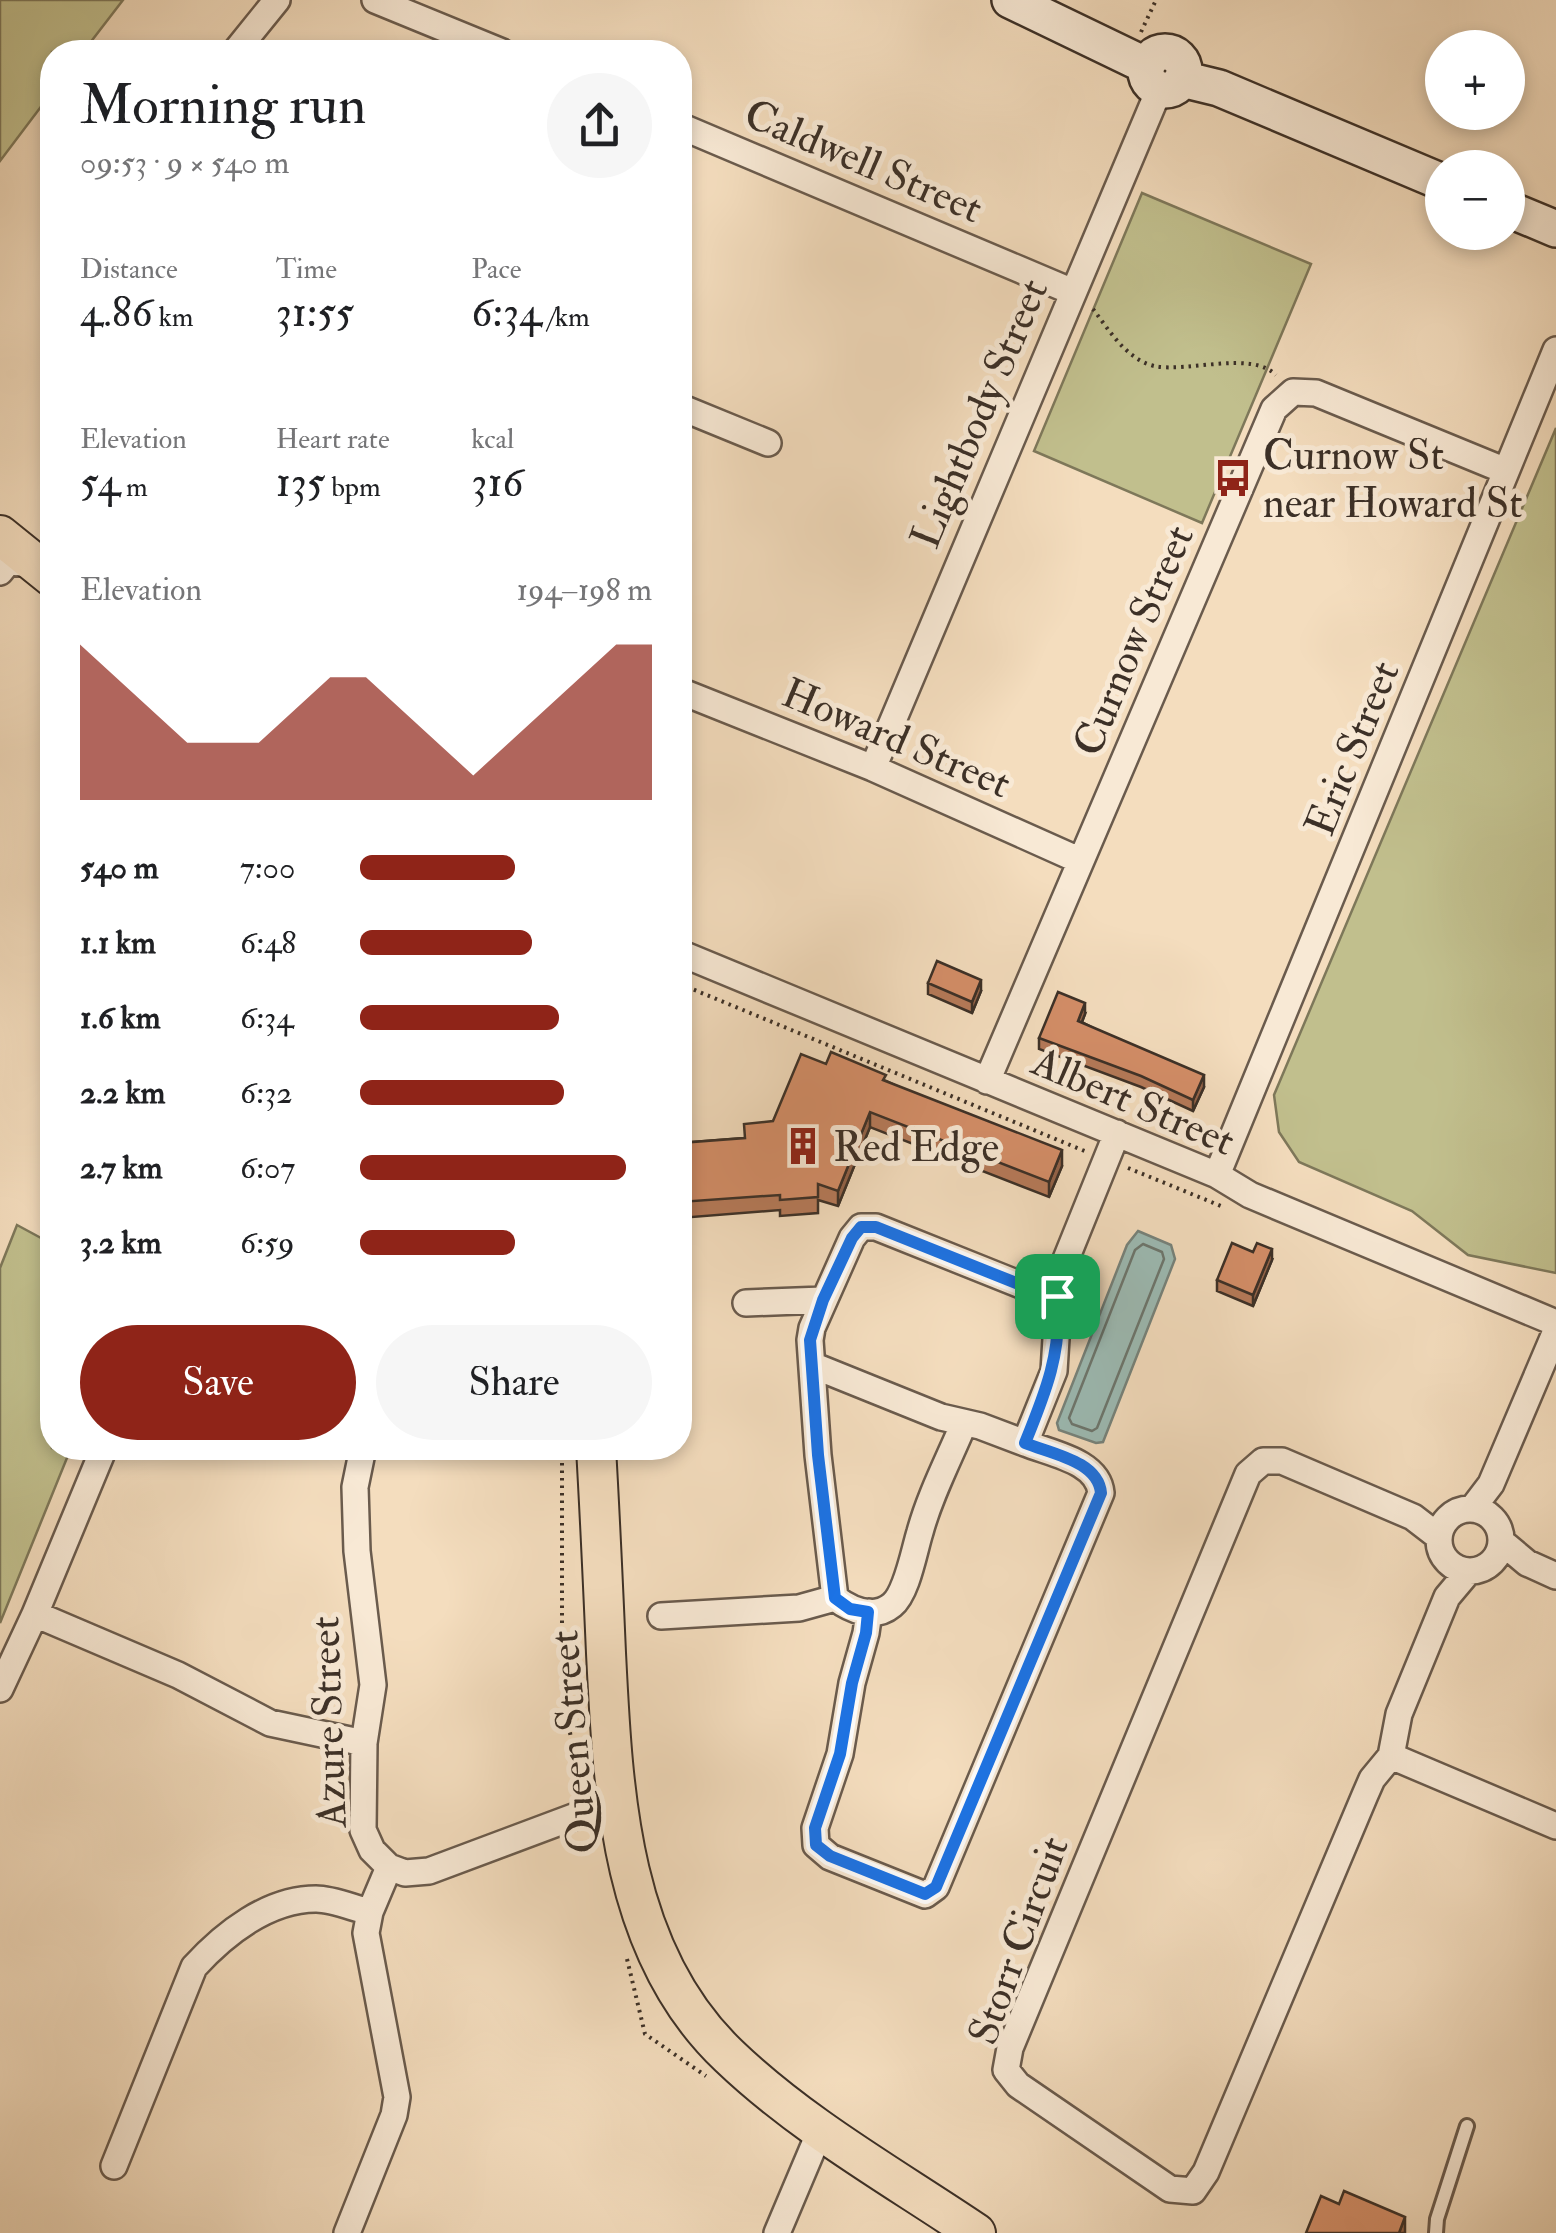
<!DOCTYPE html>
<html lang="en">
<head>
<meta charset="utf-8">
<style>
  :root { --surface:#fff; --page:#f6f6f6; --text:#202124; --muted:#757577; --accent:#8f2418 }
  body { margin:0; font-family:"IM FELL Double Pica",serif; background:var(--page); color:var(--text); height:100vh; display:flex; flex-direction:column; font-size:38px; white-space:nowrap }
  * { box-sizing:border-box; margin:0 }
  p { font-size:32px; color:var(--muted) }
  .icon { flex:none; width:55px; height:55px; fill:none; stroke:currentColor; stroke-width:2; stroke-linecap:round; stroke-linejoin:round }
  .map { position:relative; flex:1; overflow:hidden }
  .sheet { position:absolute; left:40px; top:40px; width:652px; height:1420px; display:flex; flex-direction:column; background:var(--surface); border-radius:40px; box-shadow:0 5px 15px #0003 }
  .sheet>* { flex:none }
  .controls { position:absolute; left:1425px; top:30px; display:grid; gap:20px }
  .controls a { display:grid; place-items:center; width:100px; height:100px; border-radius:50%; background:var(--surface); box-shadow:0 5px 15px #0003; font-size:50px }
  .pin { position:absolute; display:grid; place-items:center; width:85px; height:85px; color:#fff; margin:-42px; border-radius:20px; box-shadow:0 5px 15px #0006 }
  .round { display:grid; place-items:center; flex:none; width:105px; height:105px; border-radius:52px; background:var(--page) }
  .headline { display:flex; align-items:center; justify-content:space-between; height:170px; padding:0 40px }
  h1 { font-size:55px; font-weight:600; line-height:75px }
  .metrics { display:grid; grid-template-columns:repeat(3,1fr); gap:15px; height:170px; padding:10px 40px }
  .metrics div { display:grid; align-content:center }
  .metrics b { font-size:42px; font-weight:600 }
  .metrics small { font-size:28px; font-weight:400 }
  .metrics p { font-size:28px }
  .chart { height:280px; padding:20px 40px }
  .chart p { display:flex; justify-content:space-between }
  .chart svg { width:100%; height:180px; margin-top:10px; fill:var(--accent); opacity:.7 }
  .button { display:flex; gap:20px; margin-top:auto; padding:20px 40px }
  .button a { flex:1; height:115px; border-radius:60px; background:var(--accent); color:#fff; font-size:40px; font-weight:600; line-height:115px; text-align:center }
  .button a+a { background:var(--page); color:var(--text) }
  ul { padding:0 40px; list-style:none; font-size:32px }
  li { display:grid; grid-template-columns:160px 120px 1fr; align-items:center; height:75px }
  li i { height:25px; border-radius:12px; background:var(--accent) }
  .map>svg:first-child { display:block }
  .green { fill:#c1bf8d; stroke:#7e785a; stroke-width:2.5 }
  .water { fill:#9cbbb4; stroke:#76837c; stroke-width:2.5 }
  .lines { fill:none; stroke-linecap:round; stroke-linejoin:round }
  .shore { stroke:#6c766e; stroke-width:2.5 }
  .lane-casing { stroke:#6a5b4d; stroke-width:18 }
  .street-casing { stroke:#6a5b4d; stroke-width:30 }
  .secondary-casing { stroke:#3c3027; stroke-width:40 }
  .primary-casing { stroke:#3c3027; stroke-width:42 }
  .path { stroke:#3c3027; stroke-width:4; stroke-dasharray:2.5 5; stroke-linecap:butt }
  .lane { stroke:#f8e9d5; stroke-width:12 }
  .street { stroke:#f8e9d5; stroke-width:25 }
  .secondary { stroke:#f8e9d5; stroke-width:35 }
  .primary { stroke:#f4ddbe; stroke-width:38 }
  .wall { fill:#b67a59; stroke:#3c3027; stroke-width:2.5 }
  .shaded-wall { fill:#946349; stroke:#3c3027; stroke-width:2.5 }
  .building { fill:#d48e68; stroke:#3c3027; stroke-width:2.5 }
  .route-casing { stroke:#fff; stroke-width:20 }
  .route { stroke:#1a73e8; stroke-width:12 }
  .labels { text-anchor:middle; stroke-width:10; stroke-linejoin:round; paint-order:stroke }
  .street-label { font-size:42px; fill:#3c3027; stroke:#f8e9d5 }
  .poi-label { font-size:42px; fill:#3c3027; stroke:#f8e9d5; text-anchor:start }
</style>
</head>
<body>
<div class="map">
<svg width="1556" height="2233" viewBox="0 0 1556 2233">
  <rect width="100%" height="100%" fill="#f4ddbe"/>
  <filter id="stains"><feTurbulence type="fractalNoise" baseFrequency=".002" numOctaves="4"/><feColorMatrix values="0 0 0 0 .2 0 0 0 0 .09 0 0 0 0 .02 0 0 0 .5 -.17"/></filter>
  <radialGradient id="worn" r=".72"><stop offset=".6" stop-color="#630" stop-opacity="0"/><stop offset="1" stop-color="#630" stop-opacity=".3"/></radialGradient>
  <path class="green" d="M0 0H123L83 52H52V92L0 161Z
    M1142 193 1311 264 1202 523 1034 451Z
    M1556 428V1273L1468 1255 1412 1211 1299 1162 1279 1132 1274 1095Z
    M17 1225 52 1244V1448H71L0 1623V1268Z"/>
  <path class="water" d="M1138 1231 1171 1245 1175 1259 1103 1442 1096 1443 1059 1430 1057 1423 1127 1245Z"/>
  <g class="lines">
    <path class="shore" d="M1143 1244 1162 1252 1164 1259 1097 1428 1092 1431 1072 1424 1069 1418 1135 1250Z"/>
    <g class="lane-casing">
      <path id="lane" d="M1436 2233 1437 2219 1467 2126"/>
    </g>
    <g class="street-casing">
      <path id="street" d="M375 0 502 52
        M235 52 277 0
        M680 126 1073 292
        M680 407 768 443
        M0 572 8 562 36 564
        M680 691 873 768 1081 861
        M873 768 1159 90
        M680 953 1217 1175 1250 1195 1556 1323
        M987 1081 1274 409 1293 392 1316 393 1506 471
        M1217 1175 1556 350
        M746 1303 823 1300
        M812 1365 941 1417 980 1426 1025 1443
        M964 1423C949 1459 930 1495 920 1532 914 1551 907 1593 892 1605 874 1620 851 1610 835 1598L818 1455 810 1340 812 1328 852 1238 861 1227H876L1036 1291 1057 1297
        M363 1448 355 1487 357 1551 373 1685 364 1743 363 1830 372 1850 389 1867 405 1873 429 1871 616 1801
        M1439 1540a31 31 0 1 1 62 0a31 31 0 1 1-62 0Z
        M1472 1509 1491 1484 1556 1331
        M1439 1537 1413 1517 1282 1461H1263L1248 1474 1010 2048 1006 2070 1018 2085 1170 2189 1193 2191 1206 2172 1365 1795 1372 1779 1391 1756 1399 1714 1447 1597 1468 1572
        M1502 1542 1527 1563 1556 1576
        M869 1612 866 1633 852 1683 840 1754 815 1828 816 1845 830 1857 925 1895 936 1887 1101 1493C1098 1461 1052 1454 1025 1443L1054 1371 1060 1274 1117 1133
        M35 1614 178 1675 270 1723 364 1743
        M661 1616 799 1608 835 1598
        M0 1689 35 1614 104 1448
        M1391 1756 1556 1826
        M114 2166 194 1967C224 1934 268 1899 316 1899 333 1899 353 1908 370 1912
        M347 2233 394 2115 397 2097 366 1933 370 1912 389 1867
        M777 2233 821 2129"/>
    </g>
    <g class="secondary-casing">
      <path id="secondary" d="M1010 0 1147 66
        M1146 71a19 19 0 1 1 38 0a19 19 0 1 1-38 0Z
        M1182 79 1219 88 1442 182
        M1508 209 1556 229"/>
    </g>
    <g class="primary-casing">
      <path id="primary" d="M0 535 52 577
        M596 1448C600 1516 603 1584 606 1653 613 1793 620 1953 729 2056 802 2126 893 2177 976 2233"/>
    </g>
    <path class="path" d="M1141 32 1156 0
      M1093 309C1109 330 1126 359 1154 366 1188 373 1251 350 1276 375
      M680 984 1087 1152
      M1128 1168 1221 1206
      M562 1448V1679L571 1739 583 1791
      M627 1959 645 2034 706 2076"/>
    <use href="#lane" class="lane"/>
    <use href="#street" class="street"/>
    <use href="#secondary" class="secondary"/>
    <use href="#primary" class="primary"/>
  </g>
  <path class="wall" d="M928 983 981 991 972 1013 928 994Z
    M1085 1014 1082 1022 1204 1087 1193 1111 1141 1087 1039 1049V1038Z
    M826 1064 886 1081 1062 1166 1049 1197 870 1127 838 1206 818 1200V1213L780 1216V1210L680 1218V1143L744 1138 773 1121Z
    M1272 1260 1253 1306 1217 1291V1280Z"/>
  <path class="shaded-wall" d="M981 980V991L972 1013V1002Z
    M1085 1003V1014L1078 1032V1021Z
    M1204 1075V1087L1193 1111V1100Z
    M870 1112V1127L838 1206V1191Z
    M1062 1150V1166L1049 1197V1182Z
    M1272 1249V1260L1253 1306V1295Z
    M1405 2217V2233H1399Z"/>
  <path class="building" d="M937 961 981 980 972 1002 928 983Z
    M1058 992 1085 1003 1078 1021 1204 1075 1193 1100 1141 1076 1039 1038Z
    M831 1052 886 1075 883 1080 1062 1150 1049 1182 870 1112 838 1191 818 1184V1197L780 1200V1195L680 1202V1143L745 1138 744 1124 773 1121 801 1054 826 1064Z
    M1232 1243 1253 1252 1257 1243 1272 1249 1253 1295 1217 1280Z
    M1344 2191 1405 2217 1399 2233H1306L1321 2196 1339 2204Z"/>
  <g class="lines">
    <g class="route-casing">
      <path id="route" d="M861 1227H876L1036 1291 1057 1296C1063 1350 1045 1394 1025 1443 1052 1454 1098 1461 1101 1493L936 1887 925 1894 830 1856 816 1845 815 1828 840 1754 852 1683 866 1633 868 1612 850 1609 835 1598 818 1455 810 1340 823 1300 852 1238Z"/>
    </g>
    <use href="#route" class="route"/>
  </g>
  <defs>
    <g id="bus-bare" transform="scale(3)"><path d="M-5-6H5V4H4V6H2V4H-2V6H-4V4H-5ZM-3.5-4V0h7V-4ZM-3.5 1.2v1.5H-2V1.2ZM2 1.2v1.5H3.5V1.2Z" fill="#8f2418" stroke="#f8e9d5" stroke-width="2.5" paint-order="stroke"/></g>
    <g id="building-bare" transform="scale(3)"><path d="M-4-6H4V6H1V3H-1V6H-4ZM-2.5-4.3h1.7v1.8h-1.7ZM.8-4.3h1.7v1.8H.8ZM-2.5-1h1.7V.8h-1.7ZM.8-1h1.7V.8H.8Z" fill="#8f2418" stroke="#f8e9d5" stroke-width="2.5" paint-order="stroke"/></g>
  </defs>
  <g fill-rule="evenodd">
    <use href="#bus-bare" x="1233" y="478"/>
    <use href="#building-bare" x="803" y="1146"/>
  </g>
  <g class="labels">
    <g class="street-label">
      <text transform="translate(864 160) rotate(23)" y="15">Caldwell Street</text>
      <text transform="translate(978 413) rotate(-67)" y="15">Lightbody Street</text>
      <text transform="translate(1132 640) rotate(-67)" y="15">Curnow Street</text>
      <text transform="translate(897 737) rotate(23)" y="15">Howard Street</text>
      <text transform="translate(1351 748) rotate(-68)" y="15">Eric Street</text>
      <text transform="translate(1134 1100) rotate(23)" y="15">Albert Street</text>
      <text transform="translate(327 1722) rotate(-92)" y="15">Azure Street</text>
      <text transform="translate(572 1742) rotate(-95)" y="15">Queen Street</text>
      <text transform="translate(1017 1940) rotate(-70)" y="15">Storr Circuit</text>
    </g>
    <g class="poi-label">
      <text x="1263" y="469">Curnow St<tspan x="1263" dy="48">near Howard St</tspan></text>
      <text x="833" y="1161">Red Edge</text>
    </g>
  </g>
  <rect width="100%" height="100%" filter="url(#stains)"/>
  <rect width="100%" height="100%" fill="url(#worn)"/>
</svg>
<div class="controls">
<a>+</a>
<a>−</a>
</div>
<div class="pin" style="left:1057px;top:1296px;background:#1e9e55"><svg class="icon" aria-label="arrive" viewBox="0 0 24 24"><path d="M6 21V4h12l-3 4 3 4H6"/></svg></div>
<section class="sheet">
<div class="headline"><div><h1>Morning run</h1><p>09:53 · 9 × 540 m</p></div><a class="round"><svg class="icon" aria-label="share" viewBox="0 0 24 24"><path d="M12 15V3M7 8l5-5 5 5M5 13v7h14v-7"/></svg></a></div>
<div class="metrics">
<div><p>Distance</p><b>4.86<small> km</small></b></div>
<div><p>Time</p><b>31:55</b></div>
<div><p>Pace</p><b>6:34<small> /km</small></b></div>
</div>
<div class="metrics">
<div><p>Elevation</p><b>54<small> m</small></b></div>
<div><p>Heart rate</p><b>135<small> bpm</small></b></div>
<div><p>kcal</p><b>316</b></div>
</div>
<div class="chart"><p><span>Elevation</span>194–198 m</p>
<svg viewBox="0 0 160 44" preserveAspectRatio="none"><path d="M0 44V6L10 14L20 22L30 30L40 30L50 30L60 22L70 14L80 14L90 22L100 30L110 38L120 30L130 22L140 14L150 6L160 6V44z"/></svg>
</div>
<ul>
<li><b>540 m</b>7:00<i style="width:53%"></i></li>
<li><b>1.1 km</b>6:48<i style="width:59%"></i></li>
<li><b>1.6 km</b>6:34<i style="width:68%"></i></li>
<li><b>2.2 km</b>6:32<i style="width:70%"></i></li>
<li><b>2.7 km</b>6:07<i style="width:91%"></i></li>
<li><b>3.2 km</b>6:59<i style="width:53%"></i></li>
</ul>
<div class="button"><a>Save</a><a>Share</a></div>
</section>
</div>
</body>
</html>
